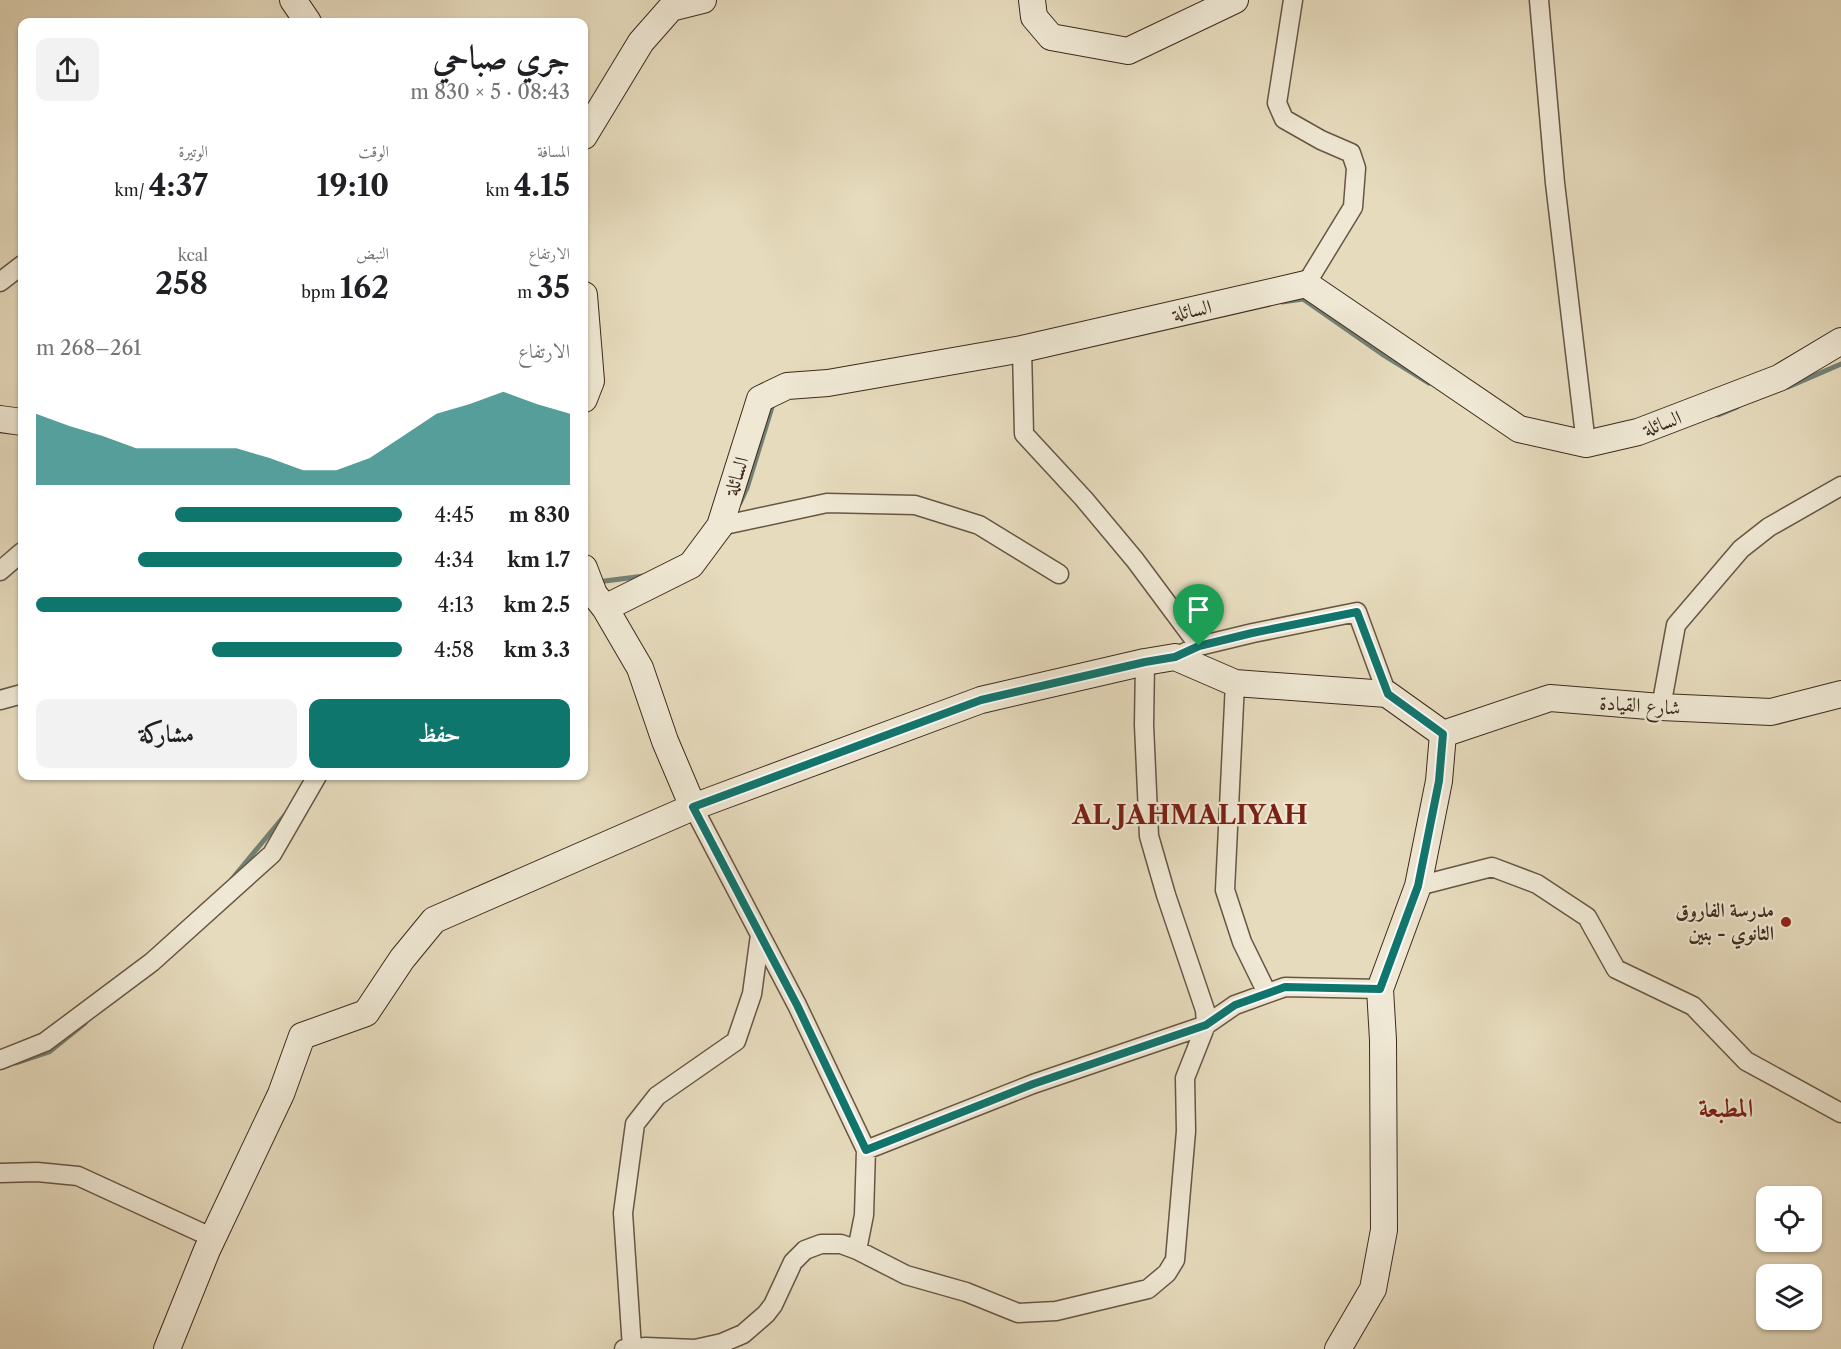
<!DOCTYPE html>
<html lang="ar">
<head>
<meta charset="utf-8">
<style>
  :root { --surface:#fff; --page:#f2f2f2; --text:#202124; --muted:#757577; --accent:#0f766e }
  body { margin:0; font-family:"Libre Caslon Text",Amiri,serif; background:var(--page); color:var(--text); direction:rtl; height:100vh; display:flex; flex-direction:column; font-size:22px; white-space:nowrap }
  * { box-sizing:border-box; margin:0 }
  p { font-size:20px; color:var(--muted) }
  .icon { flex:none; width:33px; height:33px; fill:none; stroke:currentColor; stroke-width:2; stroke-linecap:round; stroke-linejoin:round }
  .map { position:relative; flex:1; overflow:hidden; direction:ltr }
  .details { position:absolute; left:18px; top:18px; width:570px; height:762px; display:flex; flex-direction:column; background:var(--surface); border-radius:12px; box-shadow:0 2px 4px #0004; direction:rtl }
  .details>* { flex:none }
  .controls { position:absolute; left:1756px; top:1186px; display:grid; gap:12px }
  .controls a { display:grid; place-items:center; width:66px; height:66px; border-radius:12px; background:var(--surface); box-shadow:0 2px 4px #0004; font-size:30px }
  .pin { position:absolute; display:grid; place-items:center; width:51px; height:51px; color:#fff; margin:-62px -26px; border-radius:50% 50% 50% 0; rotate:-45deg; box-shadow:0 0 6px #0007 }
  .pin .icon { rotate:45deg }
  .round { display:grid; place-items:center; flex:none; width:63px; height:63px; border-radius:12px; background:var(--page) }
  .summary { display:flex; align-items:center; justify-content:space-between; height:102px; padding:0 18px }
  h1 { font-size:33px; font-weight:700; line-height:45px }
  .metrics { display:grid; grid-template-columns:repeat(3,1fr); gap:9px; height:102px; padding:6px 18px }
  .metrics div { display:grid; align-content:center }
  .metrics b { font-size:30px; font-weight:700 }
  .metrics small { font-size:16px; font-weight:400 }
  .metrics p { font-size:16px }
  .chart { height:168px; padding:12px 18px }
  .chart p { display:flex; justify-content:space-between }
  .chart svg { width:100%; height:108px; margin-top:6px; fill:var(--accent); opacity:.7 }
  .action { display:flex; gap:12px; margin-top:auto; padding:12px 18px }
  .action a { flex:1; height:69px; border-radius:12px; background:var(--accent); color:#fff; font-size:24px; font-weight:700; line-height:69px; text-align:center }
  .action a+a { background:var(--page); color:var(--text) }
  ul { padding:0 18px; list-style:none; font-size:20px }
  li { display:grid; grid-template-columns:96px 72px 1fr; align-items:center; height:45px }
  li i { height:15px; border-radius:8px; background:var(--accent) }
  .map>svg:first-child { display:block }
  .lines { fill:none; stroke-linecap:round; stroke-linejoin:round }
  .stream { stroke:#728175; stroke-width:5 }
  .street-casing { stroke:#675644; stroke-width:21 }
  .secondary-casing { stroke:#3d2a1c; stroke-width:28 }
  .street { stroke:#efe8d4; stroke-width:18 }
  .secondary { stroke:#efe8d4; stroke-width:26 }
  .route-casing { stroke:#fff; stroke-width:12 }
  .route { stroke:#0f766e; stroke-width:8 }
  .poi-dot { fill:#8f2418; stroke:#efe8d4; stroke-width:2 }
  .labels { text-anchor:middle; stroke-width:4.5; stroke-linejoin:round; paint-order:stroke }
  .street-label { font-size:20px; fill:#3d2a1c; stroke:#efe8d4 }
  .poi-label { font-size:20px; font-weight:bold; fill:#3d2a1c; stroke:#efe8d4; text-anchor:end }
  .district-label { font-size:26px; font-weight:bold; fill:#7a1f14; stroke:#efe8d4 }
</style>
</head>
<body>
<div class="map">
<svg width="1841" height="1349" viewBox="0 0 1841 1349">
  <rect width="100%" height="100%" fill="#e6dbbd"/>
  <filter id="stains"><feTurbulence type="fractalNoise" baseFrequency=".00333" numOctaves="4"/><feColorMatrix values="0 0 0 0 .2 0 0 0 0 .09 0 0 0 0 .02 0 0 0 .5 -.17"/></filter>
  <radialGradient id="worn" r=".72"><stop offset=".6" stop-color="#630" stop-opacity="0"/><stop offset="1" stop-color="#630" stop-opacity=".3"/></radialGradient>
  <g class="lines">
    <path class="stream" d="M1282 302 1303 299 1382 354 1429 383
      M1788 387 1841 364
      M1718 415 1737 407
      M740 503 747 488 773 404
      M597 582 644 576
      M232 879 285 815
      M16 1063 49 1052 85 1023"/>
    <g class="street-casing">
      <path id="street" d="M1293 0 1277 103 1284 119 1321 140 1351 153 1356 168 1353 207 1306 284
        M1539 0 1555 183 1586 444
        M0 282 22 265
        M1022 349 1024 434 1084 499 1135 560 1199 646 1175 657
        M720 526 827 503 915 505 979 525 1059 574
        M0 571 22 552
        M1199 646 1253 633 1357 612 1387 694
        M1235 683 1225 890 1242 942 1267 993
        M0 700 22 694
        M1661 707 1676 625 1741 549 1769 527 1841 486
        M693 807 797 1005 866 1150 864 1215 857 1250
        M1418 886 1492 867 1537 884 1587 917 1616 969 1693 1006 1746 1061 1841 1113
        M0 1060 45 1042 152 962 272 854 317 776
        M866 1150 1033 1084 1206 1025 1235 1005 1285 987 1380 989
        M0 1173 37 1172 78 1176 213 1238
        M632 1348 623 1213 635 1124 657 1096 736 1041 752 994 760 935
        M624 1349 646 1347 695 1349 722 1343 743 1334 766 1314 773 1305 793 1262 805 1250 821 1244H841L857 1250 906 1275 966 1292 1018 1313 1056 1311 1148 1289 1167 1273 1175 1260 1186 1131 1185 1078 1206 1025 1205 1010 1166 895 1149 836 1144 725 1145 662"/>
    </g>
    <g class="secondary-casing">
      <path id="secondary" d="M293 0 308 22
        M1032 0 1034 17 1051 37 1128 51 1235 0
        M584 136 641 42 671 8 703 0
        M584 295 591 381 584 399
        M0 419 22 422
        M584 568 594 594 605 608 640 668 665 741 693 807
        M605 608 691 565 720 526 760 399 787 386 828 383 1022 349 1306 284 1519 429 1586 444 1638 432 1779 378 1841 341
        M1443 734 1550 698 1661 707 1771 712 1841 694
        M167 1349 207 1250 281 1094 302 1036 366 1013 402 959 434 920 693 807 981 700 1145 662 1175 657 1235 683 1387 694 1443 734
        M1338 1349 1373 1289 1384 1230 1383 1040 1380 989 1418 886 1439 781 1443 734"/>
    </g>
    <use href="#street" class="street"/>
    <use href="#secondary" class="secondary"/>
  </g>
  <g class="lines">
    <g class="route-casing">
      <path id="route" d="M1357 612 1388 694 1443 734 1439 781 1418 886 1380 989 1285 987 1235 1005 1206 1025 1033 1084 866 1150 797 1005 693 807 981 700 1145 662 1175 657 1199 646 1252 633Z"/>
    </g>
    <use href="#route" class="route"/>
  </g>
  <circle class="poi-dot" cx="1786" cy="922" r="6"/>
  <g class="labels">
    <g class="street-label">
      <text transform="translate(1192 310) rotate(-12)" y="7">السائلة</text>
      <text transform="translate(1662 423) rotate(-20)" y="7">السائلة</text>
      <text transform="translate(736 476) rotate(-72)" y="7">السائلة</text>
      <text transform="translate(1640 705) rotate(4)" y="7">شارع القيادة</text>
    </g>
    <g class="poi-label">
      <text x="1774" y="917">مدرسة الفاروق<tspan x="1774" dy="23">الثانوي - بنين</tspan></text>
    </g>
    <g class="district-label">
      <text x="1190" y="824">AL JAHMALIYAH</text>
      <text x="1726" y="1117">المطبعة</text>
    </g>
  </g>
  <rect width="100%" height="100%" filter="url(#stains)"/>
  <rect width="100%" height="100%" fill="url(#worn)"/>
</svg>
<div class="controls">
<a><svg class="icon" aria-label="locate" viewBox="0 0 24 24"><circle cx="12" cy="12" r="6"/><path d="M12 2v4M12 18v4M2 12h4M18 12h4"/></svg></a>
<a><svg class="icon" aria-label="layers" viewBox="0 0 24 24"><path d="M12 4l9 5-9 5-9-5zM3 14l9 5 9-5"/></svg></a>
</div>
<div class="pin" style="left:1199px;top:646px;background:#1e9e55"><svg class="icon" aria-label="arrive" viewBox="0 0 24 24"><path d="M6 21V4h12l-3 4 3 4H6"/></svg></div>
<section class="details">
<div class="summary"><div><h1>جري صباحي</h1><p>08:43 · 5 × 830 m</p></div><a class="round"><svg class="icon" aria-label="share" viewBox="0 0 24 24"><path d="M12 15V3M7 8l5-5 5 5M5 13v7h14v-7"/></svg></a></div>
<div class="metrics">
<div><p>المسافة</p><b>4.15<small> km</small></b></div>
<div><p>الوقت</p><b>19:10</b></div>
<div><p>الوتيرة</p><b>4:37<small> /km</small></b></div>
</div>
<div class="metrics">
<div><p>الارتفاع</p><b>35<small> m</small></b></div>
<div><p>النبض</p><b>162<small> bpm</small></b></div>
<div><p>kcal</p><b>258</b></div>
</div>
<div class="chart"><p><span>الارتفاع</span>261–268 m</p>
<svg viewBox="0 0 160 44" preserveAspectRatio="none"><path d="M0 44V15L10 20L20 24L30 29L40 29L50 29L60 29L70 33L80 38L90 38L100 33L110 24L120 15L130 11L140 6L150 11L160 15V44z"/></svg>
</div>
<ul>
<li><b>830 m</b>4:45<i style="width:62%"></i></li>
<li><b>1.7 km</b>4:34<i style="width:72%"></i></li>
<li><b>2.5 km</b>4:13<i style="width:100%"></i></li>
<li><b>3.3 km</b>4:58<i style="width:52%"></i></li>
</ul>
<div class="action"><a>حفظ</a><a>مشاركة</a></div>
</section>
</div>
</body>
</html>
